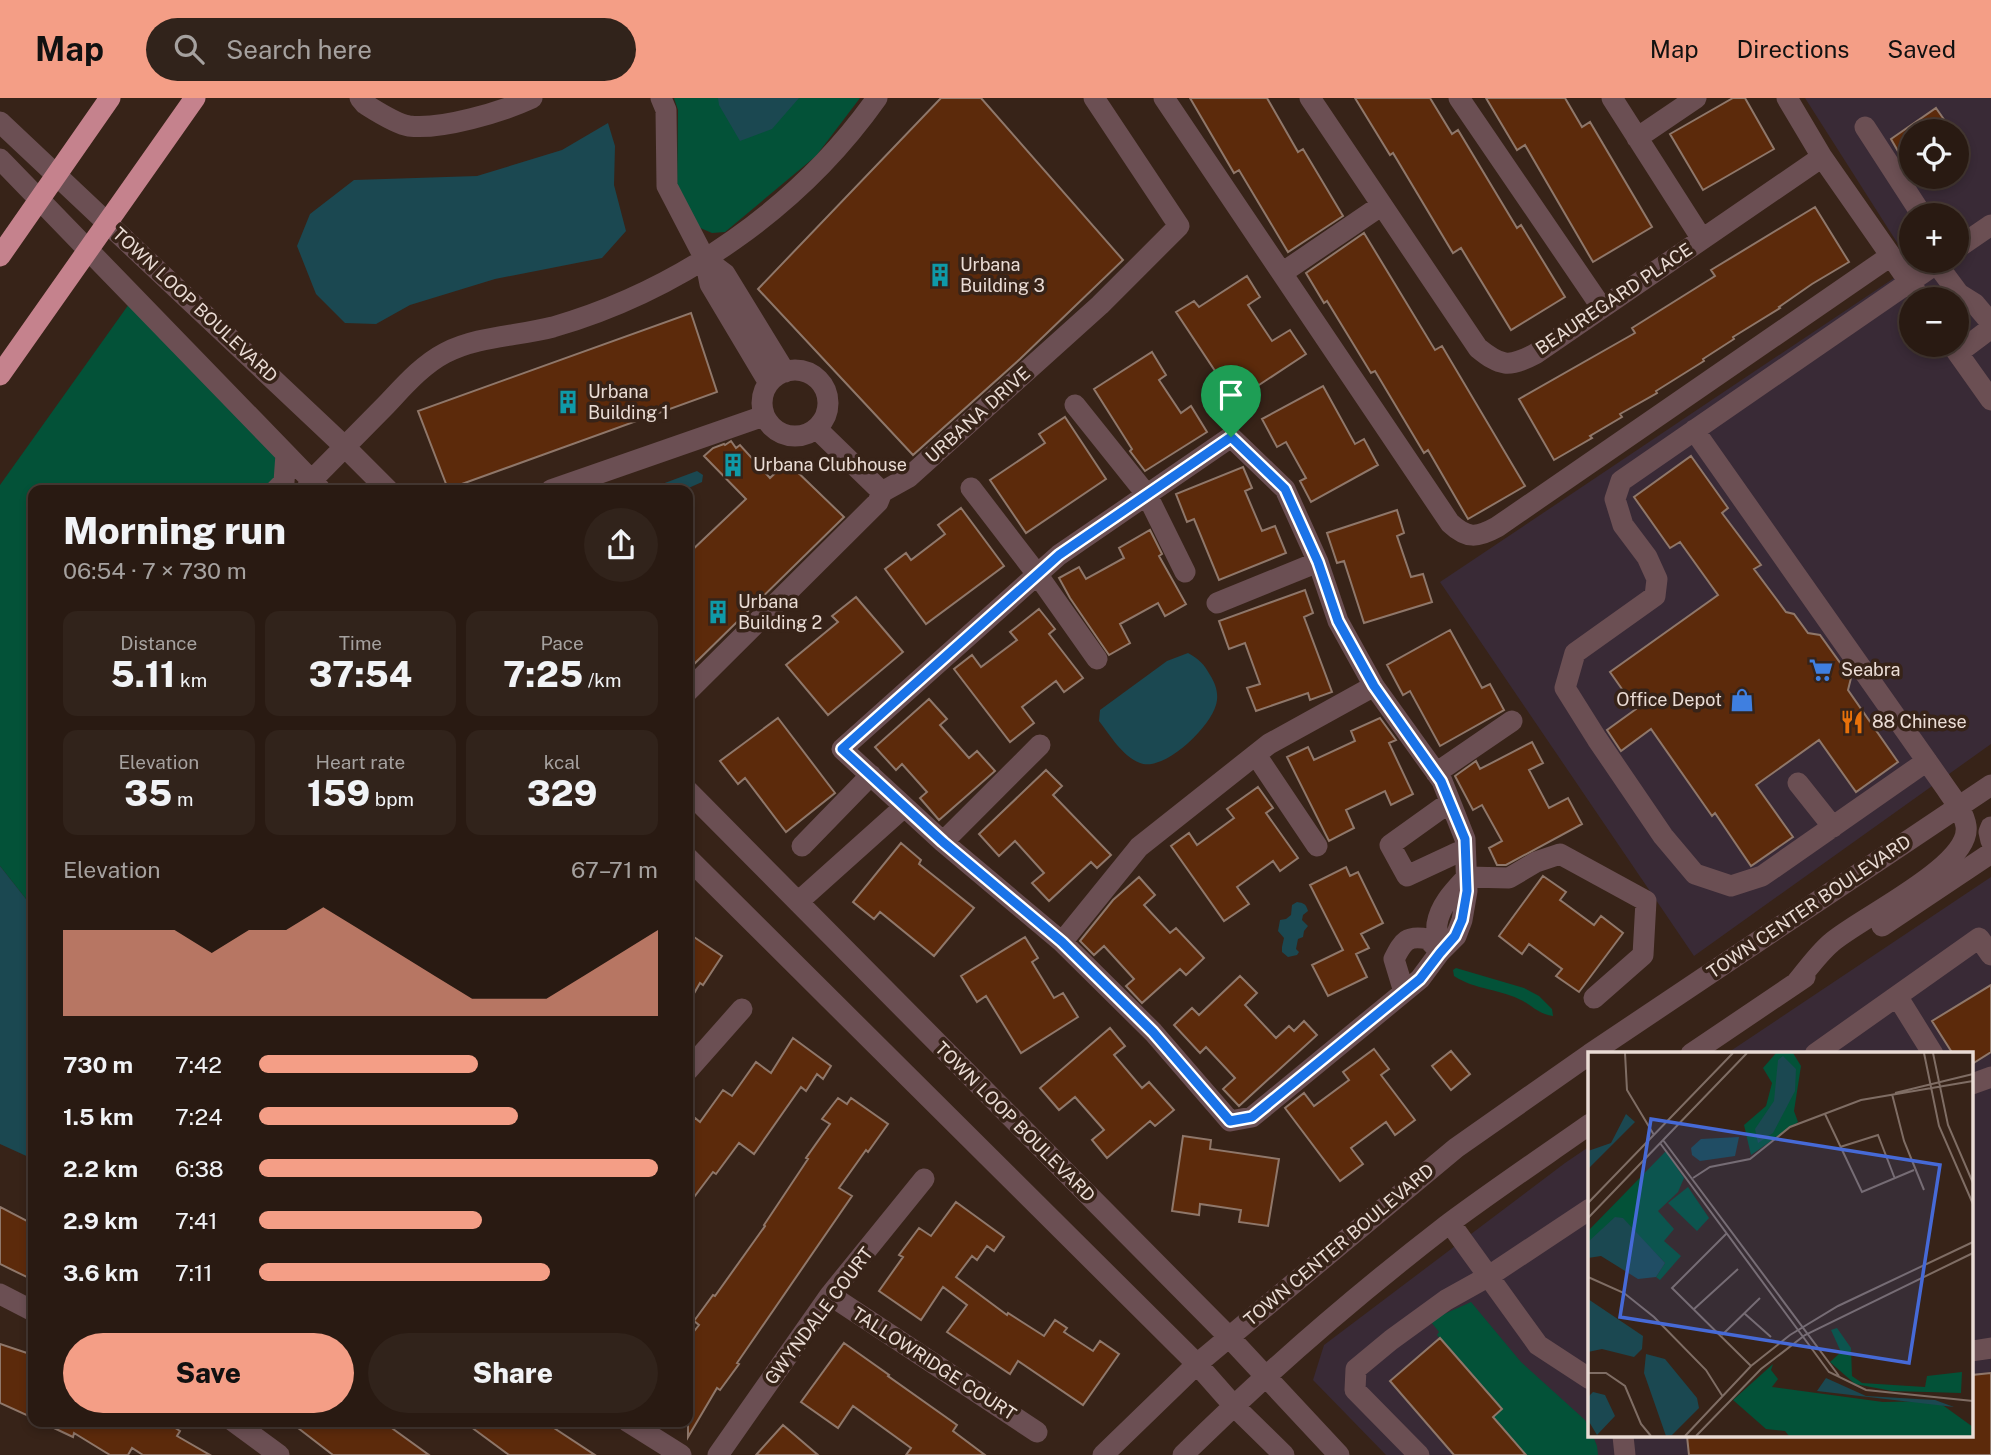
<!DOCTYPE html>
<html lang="en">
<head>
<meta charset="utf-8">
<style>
  :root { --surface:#291a12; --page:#31231b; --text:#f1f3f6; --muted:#a5a19f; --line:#453832; --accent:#f49e86 }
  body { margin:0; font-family:"Public Sans",sans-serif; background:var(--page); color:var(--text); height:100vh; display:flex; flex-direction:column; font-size:26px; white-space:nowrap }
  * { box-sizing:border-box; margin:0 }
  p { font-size:23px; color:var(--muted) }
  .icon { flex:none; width:38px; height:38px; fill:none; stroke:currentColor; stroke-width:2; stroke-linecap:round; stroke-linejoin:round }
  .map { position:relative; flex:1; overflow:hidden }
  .side { position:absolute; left:28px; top:387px; width:665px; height:942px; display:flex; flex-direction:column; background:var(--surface); border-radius:14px; box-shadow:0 4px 10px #0003,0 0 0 2px var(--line) }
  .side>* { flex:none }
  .fabs { position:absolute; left:1899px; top:21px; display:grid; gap:14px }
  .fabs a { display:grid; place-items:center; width:70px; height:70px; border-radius:50%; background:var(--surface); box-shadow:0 4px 10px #0003,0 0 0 2px var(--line); font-size:35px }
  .pin { position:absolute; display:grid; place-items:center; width:60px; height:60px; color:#fff; margin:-72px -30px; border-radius:50% 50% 50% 0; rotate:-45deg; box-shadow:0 0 7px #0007 }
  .pin .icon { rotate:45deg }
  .round { display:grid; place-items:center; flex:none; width:74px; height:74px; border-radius:37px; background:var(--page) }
  .head { display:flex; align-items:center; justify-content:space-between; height:119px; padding:0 35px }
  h1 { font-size:38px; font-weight:800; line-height:52px }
  .figures { display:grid; grid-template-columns:repeat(3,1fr); gap:10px; height:119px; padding:7px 35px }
  .figures div { display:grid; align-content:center; border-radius:14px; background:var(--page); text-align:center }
  .figures b { font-size:35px; font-weight:800 }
  .figures small { font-size:19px; font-weight:400 }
  .figures p { font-size:19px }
  .chart { height:196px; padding:14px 35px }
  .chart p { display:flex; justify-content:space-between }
  .chart svg { width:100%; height:126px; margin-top:7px; fill:var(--accent); opacity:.7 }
  .action { display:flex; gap:14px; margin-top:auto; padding:14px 35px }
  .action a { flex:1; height:80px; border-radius:42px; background:var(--accent); color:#111; font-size:28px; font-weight:800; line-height:80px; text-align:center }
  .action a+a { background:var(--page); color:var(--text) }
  ul { padding:0 35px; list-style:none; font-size:23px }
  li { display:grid; grid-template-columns:112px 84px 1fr; align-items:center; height:52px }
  li i { height:18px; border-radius:9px; background:var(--accent) }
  header { display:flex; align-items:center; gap:42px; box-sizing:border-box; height:98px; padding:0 35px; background:var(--accent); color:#111 }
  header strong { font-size:33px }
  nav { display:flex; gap:38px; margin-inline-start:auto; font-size:24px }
  .search { width:490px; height:63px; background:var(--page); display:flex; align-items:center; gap:18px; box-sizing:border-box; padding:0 24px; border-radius:38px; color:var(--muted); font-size:26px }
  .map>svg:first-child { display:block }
  .commercial { fill:#392a36; fill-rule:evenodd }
  .green { fill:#035238 }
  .water { fill:#1b4851 }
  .building { fill:#5c2a0b; stroke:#8f776a; stroke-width:2 }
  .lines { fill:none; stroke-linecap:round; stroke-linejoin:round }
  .minor { stroke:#6b4f53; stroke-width:21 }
  .highway { stroke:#c5828d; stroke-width:21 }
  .route-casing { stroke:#fff; stroke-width:14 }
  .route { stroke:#1a73e8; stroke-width:9 }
  .labels { text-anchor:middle; stroke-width:7; stroke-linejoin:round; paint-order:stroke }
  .poi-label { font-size:18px; fill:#eadcd5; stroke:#372318; text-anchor:start }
  .street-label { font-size:18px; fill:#eadcd5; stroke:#372318 }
  .inset-road { fill:none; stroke:#7f6d64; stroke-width:2 }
  .view { fill:#466ad7; fill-opacity:0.15; stroke:#466ad7; stroke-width:3.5 }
  .inset-edge { fill:none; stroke:#eadcd5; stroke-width:3.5 }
</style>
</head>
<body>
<header>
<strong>Map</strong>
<div class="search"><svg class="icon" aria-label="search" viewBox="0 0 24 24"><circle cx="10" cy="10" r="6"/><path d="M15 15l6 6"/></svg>Search here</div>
<nav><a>Map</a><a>Directions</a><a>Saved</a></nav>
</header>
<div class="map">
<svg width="1991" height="1357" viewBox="0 0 1991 1357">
  <rect width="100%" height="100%" fill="#372318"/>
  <path class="commercial" d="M1805 0H1991V646L1694 858 1440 484 1912 168ZM1911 33H1956V79H1911ZM1911 117H1956V163H1911ZM1911 201H1956V247H1911Z
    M1991 779V1357H1386L1313 1282 1324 1247 1565 1065 1590 1048V1338H1972V956H1726Z"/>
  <path class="green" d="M674 0H860L816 58 725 134 712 135 698 129 677 94 678 12Z
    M134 199 286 356 275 381 264 392H33V810L0 768V387Z
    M1456 870 1524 890 1539 898 1552 911 1553 918C1541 917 1533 909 1523 903 1501 891 1475 892 1454 878L1453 872Z
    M1471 1204 1521 1264 1585 1322 1590 1333V1338H1593L1597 1348 1598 1357H1522L1493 1319 1502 1311 1437 1237 1439 1234 1431 1224 1433 1221Z"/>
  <path class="water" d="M718 0H799L772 31 740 43 719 7Z
    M608 25 615 48 614 87 626 133 602 160 495 181 410 207 376 226 345 225 316 196 297 148 310 116 354 82 477 78 562 52Z
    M697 373 703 377 702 384 684 392H646Z
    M1188 555C1199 561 1204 566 1210 577 1215 585 1218 593 1217 602 1215 626 1164 675 1140 665 1122 658 1110 637 1099 623L1100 612 1167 563Z
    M0 768 33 810V1061L0 1046Z
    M1297 804C1304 805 1306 806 1308 813L1303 817 1302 822 1308 828 1304 833 1303 839 1298 841 1296 851 1299 854 1297 857 1288 859 1282 854V849L1284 840 1278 833 1280 822 1286 821 1291 817 1292 807Z"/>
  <path class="building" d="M941 0H981L1123 162 1020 261 913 357 758 191Z
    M1190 0H1267L1298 54 1303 51 1343 118 1288 154 1239 72 1234 75Z
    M1355 0H1430L1452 36 1458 32 1517 130 1521 127 1565 199 1511 232 1461 150 1453 155 1393 55 1390 57Z
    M1486 0H1565L1582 29 1590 24 1652 129 1593 164 1525 47 1517 52Z
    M1733 0H1745L1774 51 1703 92 1670 36Z
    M1936 10 1952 33H1911V76L1891 41Z
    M1815 109 1849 164 1812 186 1779 209 1780 210 1733 239 1734 241 1703 261 1704 263 1656 293 1657 295 1620 316 1622 319 1590 338 1592 340 1554 362 1519 301 1635 235 1632 230 1715 178 1711 172Z
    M1364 135 1435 252 1442 248 1525 388 1468 421 1428 352 1424 355 1375 273 1371 275 1327 203 1324 205 1306 175Z
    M1247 178 1260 199 1248 207 1272 243 1290 232 1306 256 1227 308 1213 287 1221 282 1176 214 1194 203 1199 209Z
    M691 215 717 294 448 391 418 313Z
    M1152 254 1166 277 1159 282 1181 315 1191 308 1207 334 1145 373 1130 353 1132 351 1094 291Z
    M1323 288 1355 346 1364 341 1378 367 1311 404 1300 383 1306 380 1286 344 1277 349 1262 321Z
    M1065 319 1106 381 1026 435 990 382 1045 345 1039 336Z
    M731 343 736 350 740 347 770 380 787 364 844 419 688 572V456L746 401 704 358 713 350 724 346 725 347Z
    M1691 358 1728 410 1722 415 1761 467 1754 471 1786 514 1794 516 1808 535 1820 537 1851 580 1848 592 1898 664 1856 694 1819 642 1756 687 1793 739 1751 768 1715 715 1712 718 1651 631 1621 653 1607 632 1636 611 1610 574 1718 497 1680 444 1670 450 1634 399Z
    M1243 369 1252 390 1245 393 1262 433 1275 428 1286 455 1219 482 1194 421 1187 424 1176 396Z
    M961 410 1004 468 926 526 885 471 906 455 911 462 945 436 938 427Z
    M1397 412 1404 435 1397 438 1411 479 1423 476 1432 504 1364 525 1344 463 1337 465 1327 435Z
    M1150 432 1162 456 1159 458 1186 506 1165 518 1158 505 1120 526 1130 545 1109 557 1070 500 1059 480 1079 469 1086 481 1124 460 1119 450Z
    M1305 492 1313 515 1304 519 1332 594 1310 602 1308 595 1256 613 1247 590 1260 586 1245 545 1229 551 1219 523Z
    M856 499 903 554 828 617 786 567 838 524 832 518Z
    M1039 511 1055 531 1049 536 1083 580 1064 594 1056 583 1022 609 1034 625 1010 644 954 571 972 557 981 569 1017 542 1010 534Z
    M1450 532 1482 590 1490 586 1504 612 1440 648 1410 593 1403 597 1387 567Z
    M929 601 947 621 940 627 969 660 977 653 995 673 939 722 920 700 927 694 902 666 896 672 875 649Z
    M778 620 835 695 786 734 745 680 738 686 720 663Z
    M1380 620 1396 642 1389 645 1413 696 1391 707 1385 693 1346 712 1354 730 1329 743 1287 659 1308 649 1314 662 1355 643 1351 633Z
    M1532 644 1543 665 1529 672 1549 710 1568 700 1582 726 1506 767H1497L1489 750 1502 743 1482 707 1473 712 1455 678 1476 663 1480 671Z
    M1046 672 1062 688 1053 697 1111 757 1097 770 1091 764 1049 803 1032 785 1044 775 1015 743 999 758 979 736Z
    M1258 689 1273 710 1266 715 1298 760 1280 773 1273 763 1237 789 1249 806 1224 823 1171 748 1189 735 1197 747 1234 720 1227 711Z
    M901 745 921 762 919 766 974 810 934 858 880 814 874 821 853 804Z
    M1346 769 1350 778 1358 774 1383 825 1361 836 1369 850 1356 856 1367 879 1328 898 1312 867 1343 852 1310 787Z
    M1543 778 1566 794 1560 802 1594 827 1601 818 1623 835 1579 894 1556 878 1562 871 1529 846 1522 856 1499 838Z
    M1139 779 1155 797 1144 807 1170 835 1176 830 1204 860 1186 877 1180 871 1142 905 1126 888 1134 881 1104 848 1094 857 1080 843 1113 802Z
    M688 835 722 858 703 887 700 885 688 906Z
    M1025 839 1038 860 1032 864 1054 900 1063 895 1078 919 1021 955 986 898 977 904 961 878Z
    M1240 878 1257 895 1245 907 1276 940 1289 928 1294 933 1304 923 1317 937 1239 1008 1223 991 1235 980 1206 949 1200 955 1174 927 1192 910 1199 917Z
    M1991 887V954L1972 966V956H1953L1932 923Z
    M1110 930 1125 948 1114 957 1142 990 1149 984 1174 1012 1155 1028 1150 1023 1107 1060 1092 1042 1104 1032 1075 999 1059 1012 1040 990Z
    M793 940 831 968 823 981 817 976 806 993 801 989 754 1056 739 1045 716 1076 713 1074 688 1107V1030L695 1020 700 1024 723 992 732 998 756 964 771 975Z
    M1374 951 1389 971 1381 977 1415 1022 1395 1037 1386 1024 1351 1050 1363 1066 1340 1083 1285 1010 1304 995 1314 1008 1349 982 1343 974Z
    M1451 953 1470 976 1451 992 1432 968Z
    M838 1000 847 1006 851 1000 888 1026 868 1054 866 1052 839 1090 852 1098 737 1265 739 1266 720 1292 717 1290 688 1339V1241L699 1227 694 1223 713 1197 715 1198 765 1128 764 1127 808 1061 806 1060 830 1026 822 1021Z
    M1183 1038 1211 1042 1210 1051 1279 1061 1268 1128 1239 1124 1241 1112 1200 1106 1199 1117 1172 1113Z
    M956 1104 1004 1139 994 1153 987 1148 977 1162 972 1158 956 1179 1007 1217 1008 1215 1044 1238 1055 1222 1067 1230 1064 1234 1093 1253 1100 1243 1119 1256 1083 1307 1018 1263 1010 1276 947 1234 967 1207 943 1189 921 1222 879 1193 903 1159 899 1157 919 1130 931 1138Z
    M0 1109 33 1126V1182L0 1166Z
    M1440 1240 1502 1311 1493 1319 1526 1357H1454L1390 1283Z
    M844 1245 889 1277 888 1278 957 1327 953 1333 985 1357H906L911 1350 853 1308 838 1330 801 1304Z
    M0 1246 33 1257V1320L0 1305Z
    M1991 1275V1357H1689L1687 1338H1972V1277Z
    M39 1323H164L180 1333 177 1338 210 1357H143L132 1350 128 1357H110L74 1335 73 1339Z
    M289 1323H382L429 1357H333Z
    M463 1323H555L551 1328 595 1357H509Z
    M783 1327 818 1357H756Z"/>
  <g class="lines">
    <path class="minor" d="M360 0 365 6C376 13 396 26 409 28 441 32 502 14 532 0
      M661 0 666 12 667 88 705 161 710 186 769 285
      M1164 0 1450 425C1467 441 1477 440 1497 429L1889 159
      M1310 0 1478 250C1500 268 1509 270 1535 256L1822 59
      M1459 0 1602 210
      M1612 0 1702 141
      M1787 0 1822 59 1921 201
      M0 24 345 349 388 392
      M1865 29 1922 117
      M1637 40 1696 0
      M0 61 320 391
      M1956 151 1991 127
      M705 161 725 176 785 274
      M1936 165 1959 196 1975 206 1991 225
      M1282 175 1382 107
      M1952 247 1991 302
      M1958 255 1991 230
      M762 305a33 33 0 1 1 66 0a33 33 0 1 1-66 0Z
      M1075 307 1147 397 1185 474
      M817 331 882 394
      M1694 332 1943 686C1951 698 1964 713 1966 728 1972 768 1859 820 1831 845 1818 856 1807 872 1796 885
      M1231 339 1285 391 1318 464 1338 523 1374 588 1442 683 1465 741 1467 793 1462 822 1456 838 1440 854 1420 881 1252 1019 1230 1023 1153 934 1062 844 943 744 842 651 1059 457Z
      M971 390 1037 476 1097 561
      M276 392 284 384 286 356
      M306 392 311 383C336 358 361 332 386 307 404 288 422 267 445 255 477 238 519 238 553 229 681 192 800 109 877 0
      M551 392 764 318
      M1217 505 1318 464
      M688 593 878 404 882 394 909 379 1100 207 1179 128 1094 0
      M1256 657 1317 748
      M1927 663 1762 778 1731 788 1695 776 1663 738 1597 641 1565 590 1575 555 1655 498 1657 481 1647 459 1623 427 1615 401 1621 383 1940 163
      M1436 675 1512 623
      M1798 685 1833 729
      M688 693 1229 1239 1339 1357
      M1450 704 1390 747 1407 778 1465 751
      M1991 729 1989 734 1991 743
      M943 744 1040 647
      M802 748 871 677
      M688 760 1197 1266 1234 1308 1284 1357
      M798 804 904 709
      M1882 828 1991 755
      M1062 844 1139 749 1269 646 1374 588
      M1440 854C1439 846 1436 835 1437 826 1440 807 1454 793 1467 779L1509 780 1536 764 1560 756 1646 803 1643 857 1594 900
      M1404 894 1394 861C1403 843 1407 837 1428 841L1440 854
      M1897 898 1933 956
      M1590 956 1991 687
      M1691 956 1805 879
      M1815 956 1979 840 1991 857
      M688 972 742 911
      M1972 986 1991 979
      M1450 1125 1538 1247 1590 1281
      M0 1196 33 1213
      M830 1197 1037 1334
      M1972 1253 1991 1250
      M233 1323 279 1357
      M627 1323 681 1357
      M1623 1338 1625 1357
      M718 1357 830 1197 924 1081
      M1103 1357 1197 1266 1456 1050 1590 956
      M1183 1357C1266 1275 1355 1198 1447 1127 1494 1092 1543 1059 1590 1026
      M1419 1357 1355 1292 1356 1271 1391 1242 1446 1202 1489 1178 1590 1111"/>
    <path class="highway" d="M0 158 110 0
      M0 277 195 0"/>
  </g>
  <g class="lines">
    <g class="route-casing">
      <path id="route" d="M1231 339 1285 391 1318 464 1338 523 1374 588 1441 683 1465 741 1467 793 1462 822 1455 838 1440 855 1420 881 1252 1019 1230 1023 1153 934 1062 844 943 744 842 651 1059 457Z"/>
    </g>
    <use href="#route" class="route"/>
  </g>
  <defs>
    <g id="building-bare" transform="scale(1.89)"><path d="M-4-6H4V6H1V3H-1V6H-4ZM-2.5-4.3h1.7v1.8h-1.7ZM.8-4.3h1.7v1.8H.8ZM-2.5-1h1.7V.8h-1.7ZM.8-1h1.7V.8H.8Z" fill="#0f9aa8" stroke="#372318" stroke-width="2.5" paint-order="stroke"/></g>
    <g id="supermarket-bare" transform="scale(1.89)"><path d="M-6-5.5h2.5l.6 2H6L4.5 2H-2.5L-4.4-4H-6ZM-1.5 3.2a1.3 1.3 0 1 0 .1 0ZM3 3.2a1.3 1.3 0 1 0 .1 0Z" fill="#3f7fe0" stroke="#372318" stroke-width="2.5" paint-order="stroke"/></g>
    <g id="shop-bare" transform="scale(1.89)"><path d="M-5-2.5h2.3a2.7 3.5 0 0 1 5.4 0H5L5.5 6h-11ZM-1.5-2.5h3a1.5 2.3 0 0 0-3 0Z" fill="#3f7fe0" stroke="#372318" stroke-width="2.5" paint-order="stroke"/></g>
    <g id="restaurant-bare" transform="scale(1.89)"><path d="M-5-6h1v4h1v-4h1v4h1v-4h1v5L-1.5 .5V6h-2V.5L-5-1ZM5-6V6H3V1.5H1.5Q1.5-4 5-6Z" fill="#e8710a" stroke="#372318" stroke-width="2.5" paint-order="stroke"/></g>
  </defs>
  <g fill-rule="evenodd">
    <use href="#building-bare" x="940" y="177"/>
    <use href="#building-bare" x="568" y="304"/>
    <use href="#building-bare" x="733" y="367"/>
    <use href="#building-bare" x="718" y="514"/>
    <use href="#supermarket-bare" x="1821" y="572"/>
    <use href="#shop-bare" x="1742" y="602"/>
    <use href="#restaurant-bare" x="1852" y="624"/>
  </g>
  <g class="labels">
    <g class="poi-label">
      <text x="960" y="173">Urbana<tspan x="960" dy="21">Building 3</tspan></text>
      <text x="588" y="300">Urbana<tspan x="588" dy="21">Building 1</tspan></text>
      <text x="753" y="373">Urbana Clubhouse</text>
      <text x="738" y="510">Urbana<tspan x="738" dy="21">Building 2</tspan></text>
      <text x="1841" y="578">Seabra</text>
      <text x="1722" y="608" text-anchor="end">Office Depot</text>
      <text x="1872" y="630">88 Chinese</text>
    </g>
    <g class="street-label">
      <text transform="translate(1614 201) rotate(-34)" y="6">BEAUREGARD PLACE</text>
      <text transform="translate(195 207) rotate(43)" y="6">TOWN LOOP BOULEVARD</text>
      <text transform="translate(978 317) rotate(-42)" y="6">URBANA DRIVE</text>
      <text transform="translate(1809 809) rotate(-34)" y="6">TOWN CENTER BOULEVARD</text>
      <text transform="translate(1015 1024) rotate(45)" y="6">TOWN LOOP BOULEVARD</text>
      <text transform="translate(1339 1147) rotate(-40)" y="6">TOWN CENTER BOULEVARD</text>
      <text transform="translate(819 1218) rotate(-53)" y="6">GWYNDALE COURT</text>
      <text transform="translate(934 1266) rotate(33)" y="6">TALLOWRIDGE COURT</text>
    </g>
  </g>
  <g transform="translate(1588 954)">
    <rect width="385" height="385" fill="#372318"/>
    <path d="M188 1H205L213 14 206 59 210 70 163 103 156 73 178 54 184 31 175 16ZM78 99 96 126 90 140 70 159 86 177 76 189 93 204 72 228 68 225 77 211 43 176 0 191V179ZM100 135 121 166 109 179 80 151ZM249 276 263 296 264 324 274 331 337 335 339 324 374 320 373 341 304 339 267 332 242 310 253 300 243 278ZM185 312 183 318 190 327 184 335 295 350 349 349 385 375V384H201L197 379 178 377 145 348Z" fill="#035238"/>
    <path d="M195 4 208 17 207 39 185 81 170 91 167 77 186 49 190 8ZM38 62 47 70 0 117V99L23 91ZM151 85 147 104 112 109 104 103 103 96 113 87ZM27 165 35 166 77 211 68 225 50 227 13 204 0 206V190ZM0 247 55 284 54 297 46 305 14 297 0 300ZM58 302 77 307 109 346 111 356 84 383 78 384 56 321ZM238 326 278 344 347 348 366 355 229 339ZM5 340 17 343 27 364 9 383 0 368V345Z" fill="#1b4851"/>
    <path class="inset-road" d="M37 1 39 38 66 83M336 1 351 74 385 152M345 1 360 73 385 131M307 41 385 22M304 42 316 89 336 138M237 62 274 140 326 118M75 88 251 324M72 91 241 320 278 338 385 349M252 95 290 83 307 127M105 126 122 115 162 107 202 75 273 48 385 29M0 151 145 1M0 166 159 1M138 182 84 236 163 314M0 225 36 241 66 265 118 318 135 345M105 258 150 217M156 261 183 285M134 283 172 246M0 321H18L37 334 53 372 63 384M97 384 163 314 202 283 250 254 385 190M108 384 173 317 217 283 385 201"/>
    <path class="view" d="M63 67 352 113 321 311 32 265Z"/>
    <rect width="385" height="385" class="inset-edge"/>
  </g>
</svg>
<div class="fabs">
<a><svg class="icon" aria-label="locate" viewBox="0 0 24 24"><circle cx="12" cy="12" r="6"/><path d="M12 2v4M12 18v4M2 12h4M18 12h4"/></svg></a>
<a>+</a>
<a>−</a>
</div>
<div class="pin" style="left:1231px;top:339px;background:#1e9e55"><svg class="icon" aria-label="arrive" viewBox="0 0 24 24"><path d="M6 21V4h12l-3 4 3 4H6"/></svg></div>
<section class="side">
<div class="head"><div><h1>Morning run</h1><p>06:54 · 7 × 730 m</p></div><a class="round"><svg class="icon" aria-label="share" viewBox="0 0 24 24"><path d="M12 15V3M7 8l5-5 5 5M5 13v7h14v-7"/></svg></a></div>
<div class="figures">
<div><p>Distance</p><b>5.11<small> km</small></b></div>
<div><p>Time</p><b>37:54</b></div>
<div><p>Pace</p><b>7:25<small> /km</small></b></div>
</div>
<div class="figures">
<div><p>Elevation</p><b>35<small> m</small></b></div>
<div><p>Heart rate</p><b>159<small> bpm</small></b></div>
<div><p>kcal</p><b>329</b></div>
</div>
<div class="chart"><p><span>Elevation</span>67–71 m</p>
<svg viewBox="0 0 160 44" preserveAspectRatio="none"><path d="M0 44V14L10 14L20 14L30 14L40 22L50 14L60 14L70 6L80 14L90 22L100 30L110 38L120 38L130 38L140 30L150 22L160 14V44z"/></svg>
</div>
<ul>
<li><b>730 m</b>7:42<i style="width:55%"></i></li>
<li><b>1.5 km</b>7:24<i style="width:65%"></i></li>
<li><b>2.2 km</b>6:38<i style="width:100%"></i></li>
<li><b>2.9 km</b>7:41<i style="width:56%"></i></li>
<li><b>3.6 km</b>7:11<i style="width:73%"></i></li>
</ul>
<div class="action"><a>Save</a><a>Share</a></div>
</section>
</div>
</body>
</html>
